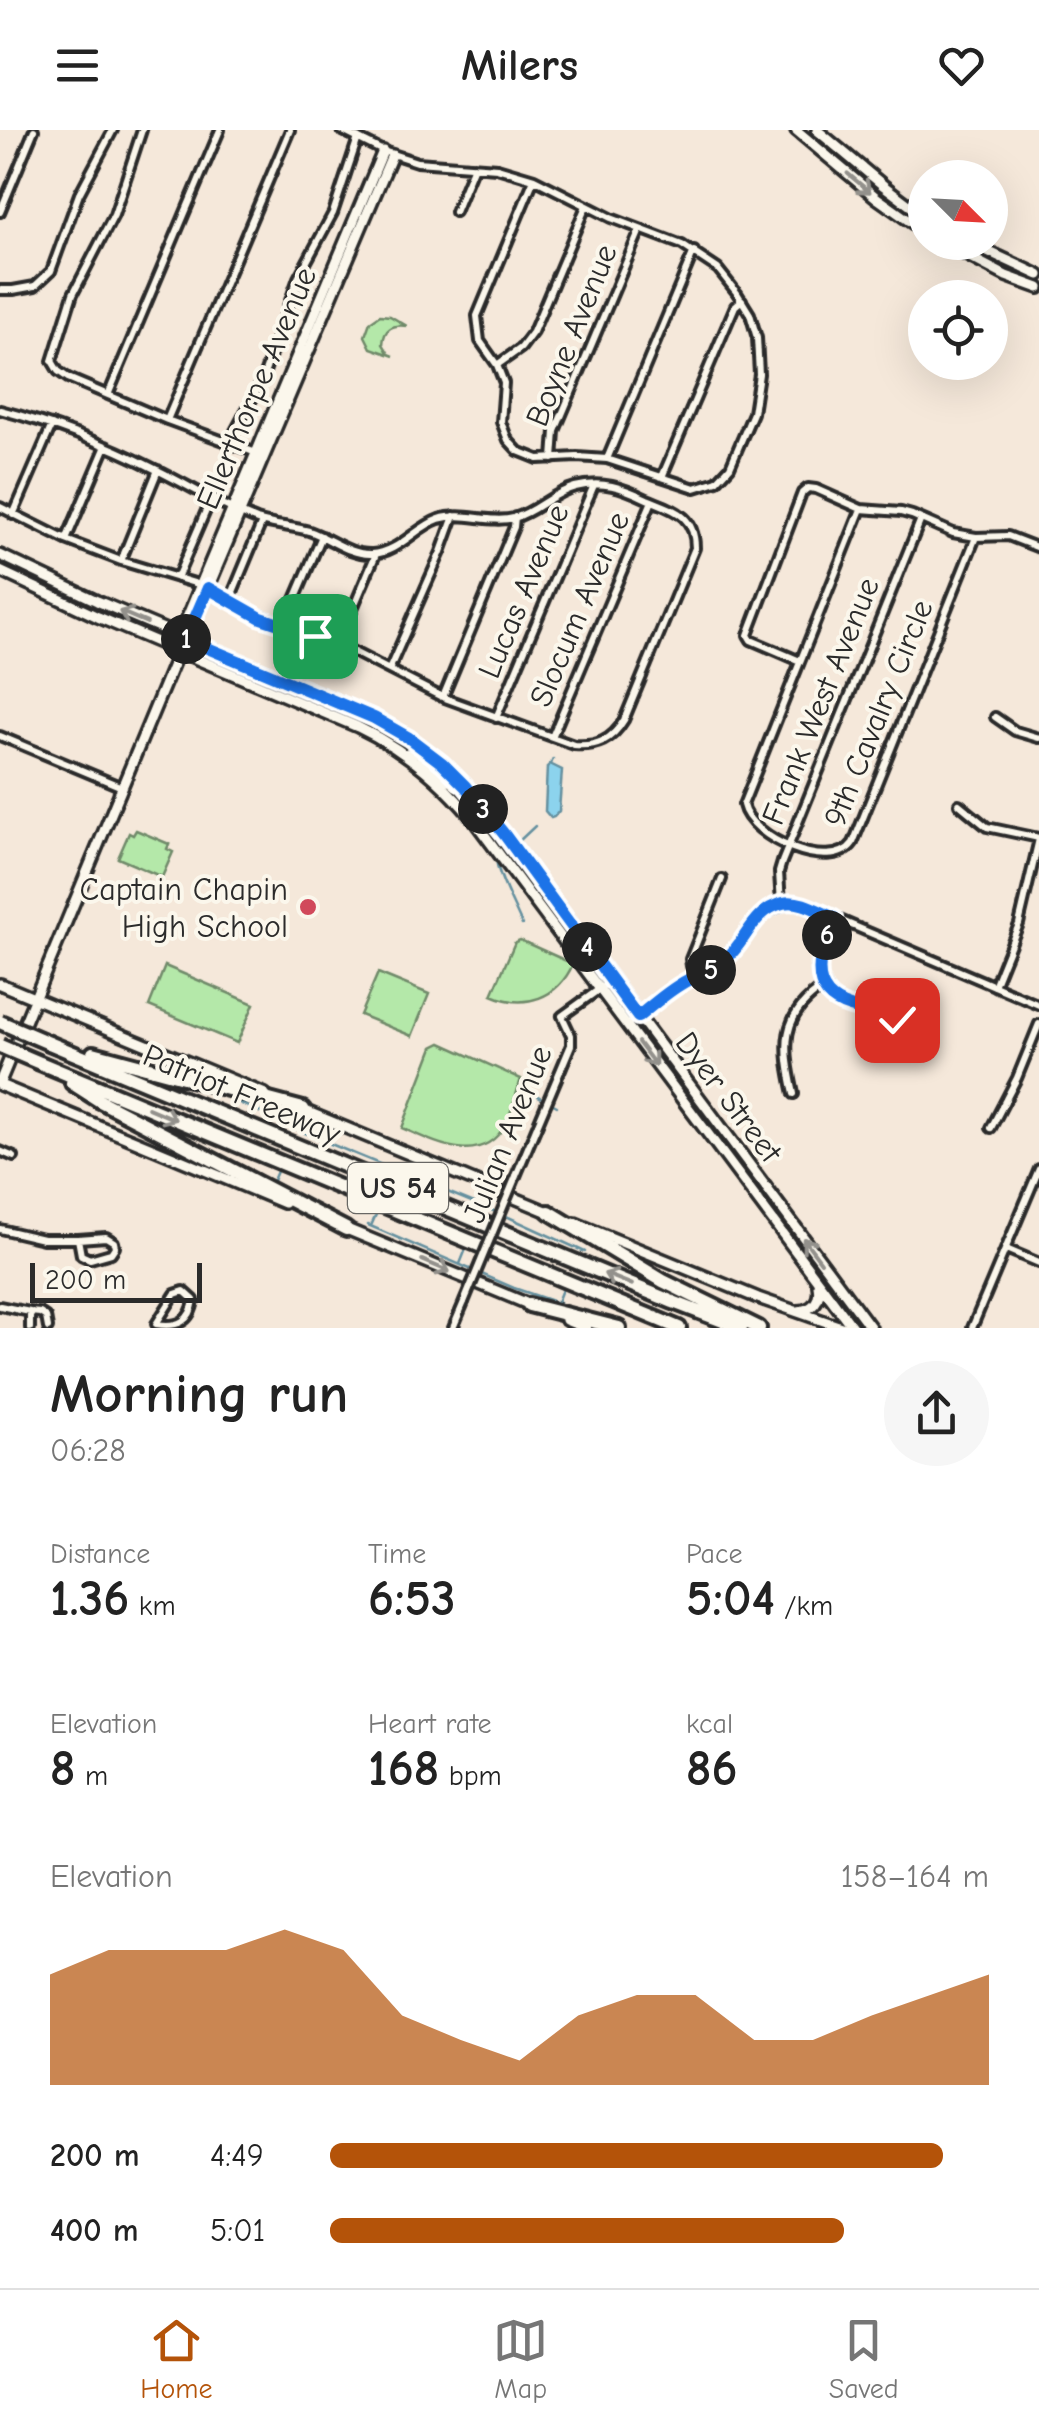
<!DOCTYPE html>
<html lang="en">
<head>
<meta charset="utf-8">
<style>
  :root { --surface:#fff; --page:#f6f6f6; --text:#222; --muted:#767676; --line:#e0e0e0; --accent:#b45309 }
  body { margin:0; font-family:"Comic Neue",sans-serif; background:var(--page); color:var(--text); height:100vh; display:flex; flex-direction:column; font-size:38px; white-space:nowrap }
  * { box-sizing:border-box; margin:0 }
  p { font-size:32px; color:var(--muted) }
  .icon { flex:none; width:55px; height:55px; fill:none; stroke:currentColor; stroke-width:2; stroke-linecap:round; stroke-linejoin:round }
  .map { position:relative; height:1198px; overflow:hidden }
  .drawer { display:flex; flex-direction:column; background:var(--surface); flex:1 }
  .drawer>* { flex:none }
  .needle { width:65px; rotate:114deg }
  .tools { position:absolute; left:908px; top:30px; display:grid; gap:20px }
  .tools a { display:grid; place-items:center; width:100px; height:100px; border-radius:50%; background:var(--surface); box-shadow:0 10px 40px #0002; font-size:50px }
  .scale { position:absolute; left:30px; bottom:25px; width:172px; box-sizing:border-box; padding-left:10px; border:5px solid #2b2b2b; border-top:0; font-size:28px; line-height:35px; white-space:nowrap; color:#2b2b2b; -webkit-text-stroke:8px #fbf7ec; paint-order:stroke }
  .pin { position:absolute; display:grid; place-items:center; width:85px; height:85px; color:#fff; margin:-42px; border-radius:20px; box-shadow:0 5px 15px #0006 }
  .km { position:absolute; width:50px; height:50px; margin:-25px; border-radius:50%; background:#222; color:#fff; font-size:28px; line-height:50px; text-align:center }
  .round { display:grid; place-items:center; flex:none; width:105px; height:105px; border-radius:52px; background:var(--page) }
  .summary { display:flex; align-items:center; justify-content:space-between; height:170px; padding:0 50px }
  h1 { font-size:55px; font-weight:600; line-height:75px }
  .metrics { display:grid; grid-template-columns:repeat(3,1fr); gap:15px; height:170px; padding:10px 50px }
  .metrics div { display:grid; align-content:center }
  .metrics b { font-size:50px; font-weight:600 }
  .metrics small { font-size:28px; font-weight:400 }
  .metrics p { font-size:28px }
  .chart { height:280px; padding:20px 50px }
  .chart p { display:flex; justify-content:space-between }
  .chart svg { width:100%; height:180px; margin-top:10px; fill:var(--accent); opacity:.7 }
  ul { padding:0 50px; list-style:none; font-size:32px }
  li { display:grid; grid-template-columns:160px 120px 1fr; align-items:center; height:75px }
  li i { height:25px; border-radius:12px; background:var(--accent) }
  header { display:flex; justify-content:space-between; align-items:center; height:130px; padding:0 50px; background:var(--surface); font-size:45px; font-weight:600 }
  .tab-bar { display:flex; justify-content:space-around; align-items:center; height:140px; border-top:2px solid var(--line); background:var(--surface); font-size:28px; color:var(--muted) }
  .tab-bar a { display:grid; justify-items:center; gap:5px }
  .tab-bar .active { color:var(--accent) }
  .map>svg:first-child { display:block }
  .green { fill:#b4e8a9; stroke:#708a6a; stroke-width:2.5 }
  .water { fill:#8cd3ed; stroke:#65909f; stroke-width:2.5 }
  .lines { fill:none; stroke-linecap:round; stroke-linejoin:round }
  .stream { stroke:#65909f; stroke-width:2.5 }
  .street-casing { stroke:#2b2b2b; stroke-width:14 }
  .secondary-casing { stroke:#2b2b2b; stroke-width:16 }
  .highway-casing { stroke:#2b2b2b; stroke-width:20 }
  .street { stroke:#fbf7ec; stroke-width:6 }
  .secondary { stroke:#fbf7ec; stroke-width:9 }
  .highway { stroke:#fbf7ec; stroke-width:12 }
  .street-bridge-casing { stroke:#2b2b2b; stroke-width:14; stroke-linecap:butt }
  .highway-bridge-casing { stroke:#2b2b2b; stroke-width:20; stroke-linecap:butt }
  .street-bridge { stroke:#fbf7ec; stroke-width:6 }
  .highway-bridge { stroke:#fbf7ec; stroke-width:12 }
  .oneway { stroke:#93918c }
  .route-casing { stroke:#fff; stroke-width:20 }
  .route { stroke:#1a73e8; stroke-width:12 }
  .poi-dot { fill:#d1495b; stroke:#fbf7ec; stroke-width:4 }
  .labels { text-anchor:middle; stroke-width:8; stroke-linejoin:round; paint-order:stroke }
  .shield { fill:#fbf7ec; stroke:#696865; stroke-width:2.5 }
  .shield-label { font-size:30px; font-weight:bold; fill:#2b2b2b }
  .street-label { font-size:32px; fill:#2b2b2b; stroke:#fbf7ec }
  .poi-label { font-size:32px; fill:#2b2b2b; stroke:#fbf7ec; text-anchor:end }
</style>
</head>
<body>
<header><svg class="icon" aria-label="menu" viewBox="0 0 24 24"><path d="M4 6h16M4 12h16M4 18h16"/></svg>Milers<svg class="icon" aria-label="heart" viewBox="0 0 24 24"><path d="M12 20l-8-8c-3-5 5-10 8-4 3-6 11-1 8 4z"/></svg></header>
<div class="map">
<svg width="1039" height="1198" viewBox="0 0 1039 1198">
  <rect width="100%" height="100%" fill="#f5e8da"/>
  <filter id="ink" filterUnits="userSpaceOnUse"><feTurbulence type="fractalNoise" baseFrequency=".01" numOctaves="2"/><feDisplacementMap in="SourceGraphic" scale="20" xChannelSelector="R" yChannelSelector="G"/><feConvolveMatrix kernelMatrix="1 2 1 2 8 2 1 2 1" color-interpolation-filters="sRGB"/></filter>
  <g filter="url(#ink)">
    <path class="green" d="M380 185 390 186 407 196C393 194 384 198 383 214L389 224 394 226 371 218 365 206 370 192Z
      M136 700 169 714 167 719 173 722 162 747 118 728 129 703 133 705Z
      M520 810 573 834C558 868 525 880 492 865L515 812Z
      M165 836 254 874 237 913 149 876Z
      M378 843 429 864 412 906 360 885Z
      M441 913 521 949C516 964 512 982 505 995 481 1038 434 1012 402 998L433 917Z"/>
    <path class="water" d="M550 634 562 640 559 681 554 687 551 688 545 681 547 637Z"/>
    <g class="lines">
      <path class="stream" d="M551 634 553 629
        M518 712 535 696
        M496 728C496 742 515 778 522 795
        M536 965 557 976
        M233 970 321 1010 496 1082
        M271 1055 278 1039
        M504 1085 585 1122
        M368 1095 514 1158 564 1175
        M371 1096 378 1080
        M460 1134 468 1114
        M557 1172 563 1157"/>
      <g class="street-casing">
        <path id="street" d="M142 0 114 85 73 164 52 231 58 241 68 248 167 290 259 324
          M341 0 383 21 417 32 497 38 534 49 611 88 682 115 718 139 737 163 750 184 757 208 759 244 753 283 730 337 717 351 695 358 607 329 577 327 538 329 518 321 508 310 501 292 504 253 497 235 480 211 477 186 534 49
          M0 82 34 0
          M455 82 474 36
          M0 160H13L35 156 51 141 79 64 113 0
          M497 235 521 218 533 202 586 76
          M108 265 220 0
          M0 280C54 294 106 314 155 339 190 356 221 376 257 390 274 396 292 396 309 401 330 408 349 425 372 424 398 423 416 397 439 389 464 381 489 394 514 388 536 382 552 363 575 357 602 350 622 357 647 369 673 380 695 384 695 418L624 590C612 610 597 617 574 615L442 567 338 514 248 481 201 455 121 431 66 410 0 377
          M167 290 290 0
          M228 314 261 253 298 148 333 83 358 8
          M553 329 555 301 640 100
          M607 329 694 121
          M662 347 735 176 742 170
          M861 379 743 675C750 708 831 744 853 713L976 407
          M13 385 52 295
          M66 410 106 316
          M121 431 158 340
          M177 448 211 369
          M230 469 262 392
          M284 495 322 406
          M338 514 376 424
          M800 531 751 510 748 505 802 363 808 358 816 359 861 379 901 382 912 385 953 403 976 407 1008 406 1039 418
          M389 540 441 422 454 386
          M443 567 514 397 515 387
          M995 587 1015 601 1039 608
          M496 588 594 355
          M0 606 122 657
          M552 607 652 371
          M959 674 987 697 1039 708
          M781 774 779 742 782 732 921 389
          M834 788 821 820 818 834 821 849 829 864 841 874 888 886 915 901
          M696 846 691 836 690 829 722 749
          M994 856 1019 794 1039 709
          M627 895 681 853 720 834 731 825 754 792 764 783 789 772 807 776 1039 875
          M794 964C784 918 779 885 824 857
          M991 998 1017 948 1039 894
          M0 1021 14 1027
          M516 1046 571 915V905L562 886 612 850
          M0 1099 43 1109H78
          M106 1107 114 1112 115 1117 111 1123 90 1129 81 1125 78 1109Z
          M1006 1119 1039 1133
          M184 1161 194 1170C191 1191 178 1198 156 1194L175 1164Z
          M0 1176 30 1182
          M30 1198V1182L40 1183 46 1187 48 1198
          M453 1198 464 1172
          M972 1198 1039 1039"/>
      </g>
      <g class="secondary-casing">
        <path id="secondary" d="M796 0 877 68 925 102
          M817 0 884 56 925 87
          M941 112 1006 146 1039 158
          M968 112 1039 145
          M0 425 97 471 374 588C433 619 463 653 503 704L871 1198
          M0 441 98 487 358 597C404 619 440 649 472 688L853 1198
          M181 508 183 497 383 21
          M408 623H418L456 656 461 657 464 654
          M0 854 265 964
          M0 952 181 515 208 458 392 25
          M0 955 284 1073
          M298 978 551 1083
          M575 1093 758 1168 844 1198
          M344 1098 533 1176
          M798 1181C813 1180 821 1171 818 1155
          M566 1190 586 1198"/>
      </g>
      <g class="highway-casing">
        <path id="highway" d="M49 913 673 1172 741 1198
          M93 923 303 979
          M40 933 679 1198
          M72 953 100 971 346 1099
          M549 1082 663 1151 759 1198
          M529 1175 619 1198"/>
      </g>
      <use href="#street" class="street"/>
      <use href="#secondary" class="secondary"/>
      <use href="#highway" class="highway"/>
      <g class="street-bridge-casing">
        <path id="street-bridge" d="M464 1172 516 1046"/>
      </g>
      <g class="highway-bridge-casing">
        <path id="highway-bridge" d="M0 892 49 913
          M0 916 40 933"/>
      </g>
      <use href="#street-bridge" class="street-bridge"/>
      <use href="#highway-bridge" class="highway-bridge"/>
    </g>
    <defs><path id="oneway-shaft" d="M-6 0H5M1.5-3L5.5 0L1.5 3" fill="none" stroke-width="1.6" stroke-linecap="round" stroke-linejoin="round" transform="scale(2.5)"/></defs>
    <g class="oneway">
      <use href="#oneway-shaft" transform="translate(859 53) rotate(40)"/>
      <use href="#oneway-shaft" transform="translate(133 487) rotate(-157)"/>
      <use href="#oneway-shaft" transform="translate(647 924) rotate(53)"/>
      <use href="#oneway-shaft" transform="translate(162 984) rotate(23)"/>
      <use href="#oneway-shaft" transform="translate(812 1120) rotate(-127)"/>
      <use href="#oneway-shaft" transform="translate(436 1136) rotate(23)"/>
      <use href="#oneway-shaft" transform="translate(618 1149) rotate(-158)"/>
    </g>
  </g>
  <g class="lines" filter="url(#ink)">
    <g class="route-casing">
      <path id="route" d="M315 506 261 488 208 458 186 509 374 588 409 608 442 633 465 656 504 704 638 887C652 875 666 863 681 854 697 844 714 840 728 827 747 809 754 780 783 773 800 769 818 781 834 788 821 820 803 863 850 877 866 882 882 883 897 890"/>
    </g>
    <use href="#route" class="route"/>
  </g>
  <circle class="poi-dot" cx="308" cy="777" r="10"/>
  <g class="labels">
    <rect class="shield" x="348" y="1033" width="100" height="50" rx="8"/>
    <g class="shield-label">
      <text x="398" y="1068">US 54</text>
    </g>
    <g class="street-label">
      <text transform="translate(571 205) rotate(-68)" y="11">Boyne Avenue</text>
      <text transform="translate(256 258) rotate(-67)" y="11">Ellerthorpe Avenue</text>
      <text transform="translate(523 461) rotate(-67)" y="11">Lucas Avenue</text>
      <text transform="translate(579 479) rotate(-67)" y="11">Slocum Avenue</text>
      <text transform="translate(820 571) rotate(-68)" y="11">Frank West Avenue</text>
      <text transform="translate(878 583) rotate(-68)" y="11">9th Cavalry Circle</text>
      <text transform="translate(242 964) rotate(23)" y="11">Patriot Freeway</text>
      <text transform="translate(729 967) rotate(53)" y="11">Dyer Street</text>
      <text transform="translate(507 1004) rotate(-68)" y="11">Julian Avenue</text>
    </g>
    <g class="poi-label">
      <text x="288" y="770">Captain Chapin<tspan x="288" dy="37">High School</tspan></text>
    </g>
  </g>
</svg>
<div class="tools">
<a><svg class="needle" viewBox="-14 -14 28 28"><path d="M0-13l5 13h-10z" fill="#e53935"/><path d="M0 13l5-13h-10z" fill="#767676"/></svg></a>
<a><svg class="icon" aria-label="locate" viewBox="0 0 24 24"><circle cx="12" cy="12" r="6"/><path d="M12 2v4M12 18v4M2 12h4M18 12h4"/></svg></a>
</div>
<div class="scale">200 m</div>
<div class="pin" style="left:315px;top:506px;background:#1e9e55"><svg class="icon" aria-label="arrive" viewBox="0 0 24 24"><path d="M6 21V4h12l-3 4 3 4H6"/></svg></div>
<div class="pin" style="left:897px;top:890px;background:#d93025"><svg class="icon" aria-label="check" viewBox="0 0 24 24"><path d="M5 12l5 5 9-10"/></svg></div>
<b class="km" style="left:186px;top:509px">1</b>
<b class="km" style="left:483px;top:679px">3</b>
<b class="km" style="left:587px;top:817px">4</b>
<b class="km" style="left:711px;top:840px">5</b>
<b class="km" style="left:827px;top:805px">6</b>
</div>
<section class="drawer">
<div class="summary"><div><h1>Morning run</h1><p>06:28</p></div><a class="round"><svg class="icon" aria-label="share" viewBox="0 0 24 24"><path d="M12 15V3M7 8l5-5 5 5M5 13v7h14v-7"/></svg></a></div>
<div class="metrics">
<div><p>Distance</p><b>1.36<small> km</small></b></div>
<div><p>Time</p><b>6:53</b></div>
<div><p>Pace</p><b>5:04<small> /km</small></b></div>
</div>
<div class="metrics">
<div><p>Elevation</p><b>8<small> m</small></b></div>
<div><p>Heart rate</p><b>168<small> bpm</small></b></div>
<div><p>kcal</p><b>86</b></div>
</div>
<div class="chart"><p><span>Elevation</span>158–164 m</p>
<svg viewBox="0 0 160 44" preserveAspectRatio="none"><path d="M0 44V17L10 11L20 11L30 11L40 6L50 11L60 27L70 33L80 38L90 27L100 22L110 22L120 33L130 33L140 27L150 22L160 17V44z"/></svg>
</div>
<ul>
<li><b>200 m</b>4:49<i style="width:93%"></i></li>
<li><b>400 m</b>5:01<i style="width:78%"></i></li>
</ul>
</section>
<nav class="tab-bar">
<a class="active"><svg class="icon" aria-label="home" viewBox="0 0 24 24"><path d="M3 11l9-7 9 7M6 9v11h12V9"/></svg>Home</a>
<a><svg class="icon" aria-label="map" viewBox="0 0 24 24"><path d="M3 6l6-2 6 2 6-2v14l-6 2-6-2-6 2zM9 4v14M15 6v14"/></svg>Map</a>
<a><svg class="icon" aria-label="saved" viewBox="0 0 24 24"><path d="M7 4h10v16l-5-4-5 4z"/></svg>Saved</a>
</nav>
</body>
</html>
